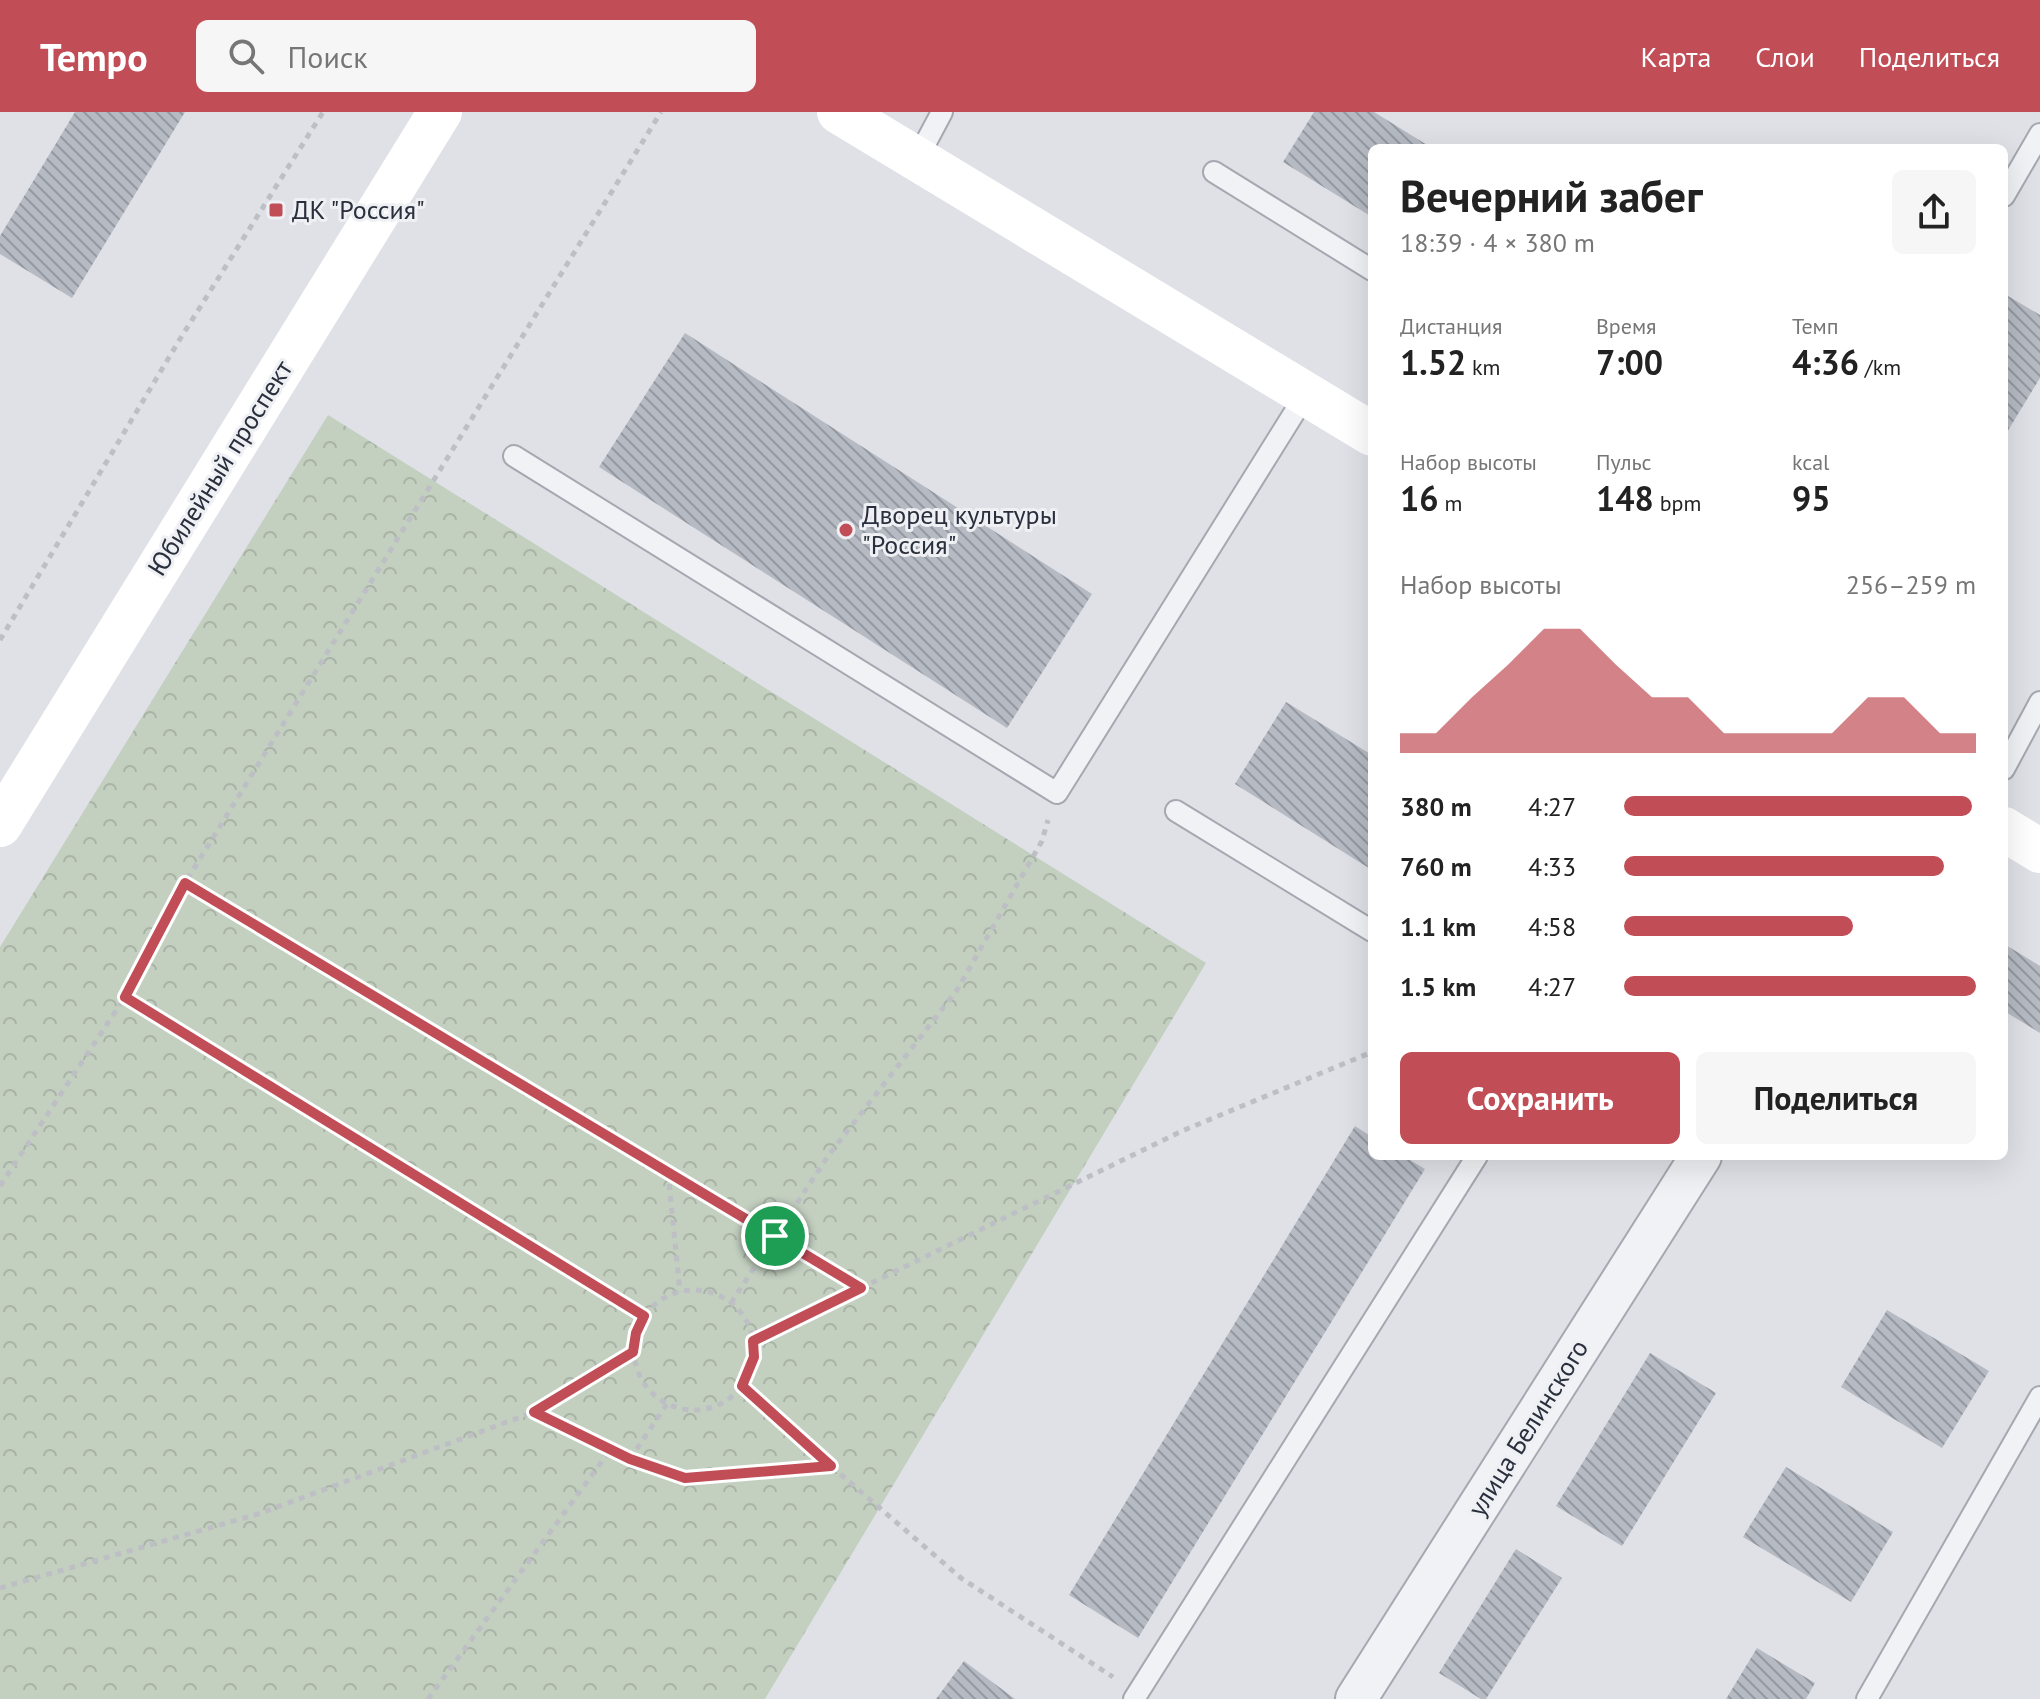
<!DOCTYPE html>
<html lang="ru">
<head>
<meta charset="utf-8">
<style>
  :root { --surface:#fff; --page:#f6f6f6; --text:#222; --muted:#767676; --accent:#c14e57 }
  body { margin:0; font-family:"PT Sans",sans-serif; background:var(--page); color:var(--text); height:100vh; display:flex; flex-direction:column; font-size:30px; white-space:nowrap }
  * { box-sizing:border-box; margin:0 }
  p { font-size:26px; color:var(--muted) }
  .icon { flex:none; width:44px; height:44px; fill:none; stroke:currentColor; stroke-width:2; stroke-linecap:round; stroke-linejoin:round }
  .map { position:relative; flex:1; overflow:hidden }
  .drawer { position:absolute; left:1368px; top:32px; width:640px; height:1016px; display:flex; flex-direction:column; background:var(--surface); border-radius:12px; box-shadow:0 8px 32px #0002 }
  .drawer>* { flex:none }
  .pin { position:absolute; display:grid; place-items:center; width:68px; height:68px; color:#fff; margin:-34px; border:4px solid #fff; border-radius:50%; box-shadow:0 2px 8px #0007 }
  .round { display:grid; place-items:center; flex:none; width:84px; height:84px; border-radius:12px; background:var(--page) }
  .head { display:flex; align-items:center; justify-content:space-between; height:136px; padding:0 32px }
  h1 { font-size:44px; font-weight:700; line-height:60px }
  .figures { display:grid; grid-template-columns:repeat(3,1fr); gap:12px; height:136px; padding:8px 32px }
  .figures div { display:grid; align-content:center }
  .figures b { font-size:34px; font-weight:700 }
  .figures small { font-size:22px; font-weight:400 }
  .figures p { font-size:22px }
  .chart { height:224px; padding:16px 32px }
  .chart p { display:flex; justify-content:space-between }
  .chart svg { width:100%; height:144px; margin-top:8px; fill:var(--accent); opacity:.7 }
  .action { display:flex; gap:16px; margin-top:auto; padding:16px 32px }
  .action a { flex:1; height:92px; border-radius:12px; background:var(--accent); color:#fff; font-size:32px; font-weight:700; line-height:92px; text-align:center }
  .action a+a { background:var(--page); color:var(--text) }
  ul { padding:0 32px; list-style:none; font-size:26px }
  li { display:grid; grid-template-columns:128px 96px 1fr; align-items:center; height:60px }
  li i { height:20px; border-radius:10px; background:var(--accent) }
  header { display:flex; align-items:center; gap:48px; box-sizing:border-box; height:112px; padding:0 40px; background:var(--accent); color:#fff }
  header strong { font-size:38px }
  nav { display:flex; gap:44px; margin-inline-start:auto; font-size:28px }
  .search { width:560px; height:72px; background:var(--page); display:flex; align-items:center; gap:20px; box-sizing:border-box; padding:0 28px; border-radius:12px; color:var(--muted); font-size:30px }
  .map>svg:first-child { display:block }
  .park { fill:url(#park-crowns) }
  .building { fill:url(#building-back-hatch) }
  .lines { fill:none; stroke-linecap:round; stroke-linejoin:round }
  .service-casing { stroke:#a5a8b0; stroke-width:24 }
  .minor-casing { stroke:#a5a8b0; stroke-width:44 }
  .path { stroke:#bdbfc5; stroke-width:5; stroke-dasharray:6 6; stroke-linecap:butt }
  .service { stroke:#f1f2f5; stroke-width:20 }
  .minor { stroke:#f1f2f5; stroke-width:40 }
  .secondary { stroke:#fff; stroke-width:44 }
  .route-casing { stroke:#fff; stroke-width:16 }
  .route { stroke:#c14e57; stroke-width:10 }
  .poi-dot { fill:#c14e57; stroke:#eef0f4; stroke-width:3 }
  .labels { text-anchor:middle; stroke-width:6; stroke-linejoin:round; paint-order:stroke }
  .poi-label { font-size:26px; fill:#292f3c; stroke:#eef0f4; text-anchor:start }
  .street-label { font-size:26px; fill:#292f3c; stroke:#eef0f4 }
</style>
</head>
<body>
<header>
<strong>Tempo</strong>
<div class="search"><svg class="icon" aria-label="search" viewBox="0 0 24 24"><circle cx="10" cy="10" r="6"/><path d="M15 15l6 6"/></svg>Поиск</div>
<nav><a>Карта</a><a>Слои</a><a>Поделиться</a></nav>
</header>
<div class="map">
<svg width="2040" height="1587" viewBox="0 0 2040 1587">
  <defs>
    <pattern id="park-crowns" width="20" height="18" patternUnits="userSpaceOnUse" patternTransform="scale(2)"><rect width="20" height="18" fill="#c3d0c0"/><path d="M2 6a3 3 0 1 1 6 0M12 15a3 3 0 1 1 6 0" fill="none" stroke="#a8b3a6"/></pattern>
    <pattern id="building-back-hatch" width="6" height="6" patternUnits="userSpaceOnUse" patternTransform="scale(2)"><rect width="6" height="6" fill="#b6bac3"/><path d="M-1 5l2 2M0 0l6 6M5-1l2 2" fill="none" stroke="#9498a0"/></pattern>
  </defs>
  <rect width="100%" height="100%" fill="#dfe1e7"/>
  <path class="park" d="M328 303 1206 851 765 1587H0V835Z"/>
  <path class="building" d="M75 0H185L72 186 0 142V124Z
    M1314 0H1374L1432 36H1372V105L1283 50Z
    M2008 184 2040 203V266L2004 325V191Z
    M685 221 1092 482 1007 616 599 355Z
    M1286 590 1372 643V758L1235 672Z
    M2004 832 2040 854V921L2004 899Z
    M1355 1014 1372 1025V1044H1403L1425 1057 1138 1526 1069 1483Z
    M1887 1198 1989 1259 1942 1336 1841 1275Z
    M1650 1241 1716 1281 1622 1434 1556 1394Z
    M1786 1355 1893 1420 1851 1490 1743 1425Z
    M1516 1437 1562 1466 1486 1587H1481L1439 1561Z
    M1757 1536 1815 1571 1806 1587H1726Z
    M964 1549 1015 1587H936Z"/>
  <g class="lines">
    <g class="service-casing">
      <path id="service" d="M917 47 942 0
        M1214 60 1372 158
        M2004 84 2040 22
        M514 344 1057 681 1306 282
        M2004 657 2040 590
        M1176 699 1372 819
        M1134 1587 1477 1044
        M1867 1587 2040 1285"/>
    </g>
    <g class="minor-casing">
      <path id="minor" d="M1356 1587 1701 1044"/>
    </g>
    <path class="path" d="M0 528 180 227 323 0
      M185 771 861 1176
      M125 885 644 1204
      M668 1060 680 1180
      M0 1074 125 885 185 771 661 0
      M634 1238a60 60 0 1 1 120 0a60 60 0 1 1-120 0Z
      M731 1191 828 1044 957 878 1042 729 1048 708
      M753 1229 1182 1019 1372 940
      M742 1274 830 1354
      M534 1300 630 1347 685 1366 831 1354 961 1466 1113 1565
      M630 1347 667 1292
      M0 1476 258 1402 534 1300 633 1240
      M428 1587 611 1337"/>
    <use href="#service" class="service"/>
    <use href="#minor" class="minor"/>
    <path class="secondary" d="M839 0 1372 322
      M0 713 440 0
      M2004 717 2040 739"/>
  </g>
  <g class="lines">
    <g class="route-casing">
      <path id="route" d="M185 771 861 1176 753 1229 754 1245 742 1274 831 1354 685 1366 630 1347 534 1300 633 1240 636 1221 644 1204 125 885Z"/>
    </g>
    <use href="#route" class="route"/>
  </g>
  <g class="poi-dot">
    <rect x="268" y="90" width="16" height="16" rx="4"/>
    <circle cx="846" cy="418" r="8"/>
  </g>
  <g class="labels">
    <g class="poi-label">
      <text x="292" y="107">ДК "Россия"</text>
      <text x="862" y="412">Дворец культуры<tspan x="862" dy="30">"Россия"</tspan></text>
    </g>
    <g class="street-label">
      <text transform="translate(220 356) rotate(-58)" y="9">Юбилейный проспект</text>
      <text transform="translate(1528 1316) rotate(-58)" y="9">улица Белинского</text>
    </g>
  </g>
</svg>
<div class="pin" style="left:775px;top:1124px;background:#1e9e55"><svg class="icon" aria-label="arrive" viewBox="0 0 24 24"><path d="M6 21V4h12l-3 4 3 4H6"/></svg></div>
<section class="drawer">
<div class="head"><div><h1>Вечерний забег</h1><p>18:39 · 4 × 380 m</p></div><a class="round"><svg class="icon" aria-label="share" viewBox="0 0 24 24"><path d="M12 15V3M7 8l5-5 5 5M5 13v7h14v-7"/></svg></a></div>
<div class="figures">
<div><p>Дистанция</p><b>1.52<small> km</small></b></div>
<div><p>Время</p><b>7:00</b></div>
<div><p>Темп</p><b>4:36<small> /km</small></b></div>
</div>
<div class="figures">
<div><p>Набор высоты</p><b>16<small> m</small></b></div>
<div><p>Пульс</p><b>148<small> bpm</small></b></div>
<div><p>kcal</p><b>95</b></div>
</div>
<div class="chart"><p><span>Набор высоты</span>256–259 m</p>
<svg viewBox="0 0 160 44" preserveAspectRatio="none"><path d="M0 44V38L10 38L20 27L30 17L40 6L50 6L60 17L70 27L80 27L90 38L100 38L110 38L120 38L130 27L140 27L150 38L160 38V44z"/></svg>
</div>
<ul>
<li><b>380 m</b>4:27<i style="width:99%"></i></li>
<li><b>760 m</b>4:33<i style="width:91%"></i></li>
<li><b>1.1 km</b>4:58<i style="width:65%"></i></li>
<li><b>1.5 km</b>4:27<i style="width:100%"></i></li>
</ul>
<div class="action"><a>Сохранить</a><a>Поделиться</a></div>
</section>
</div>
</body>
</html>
